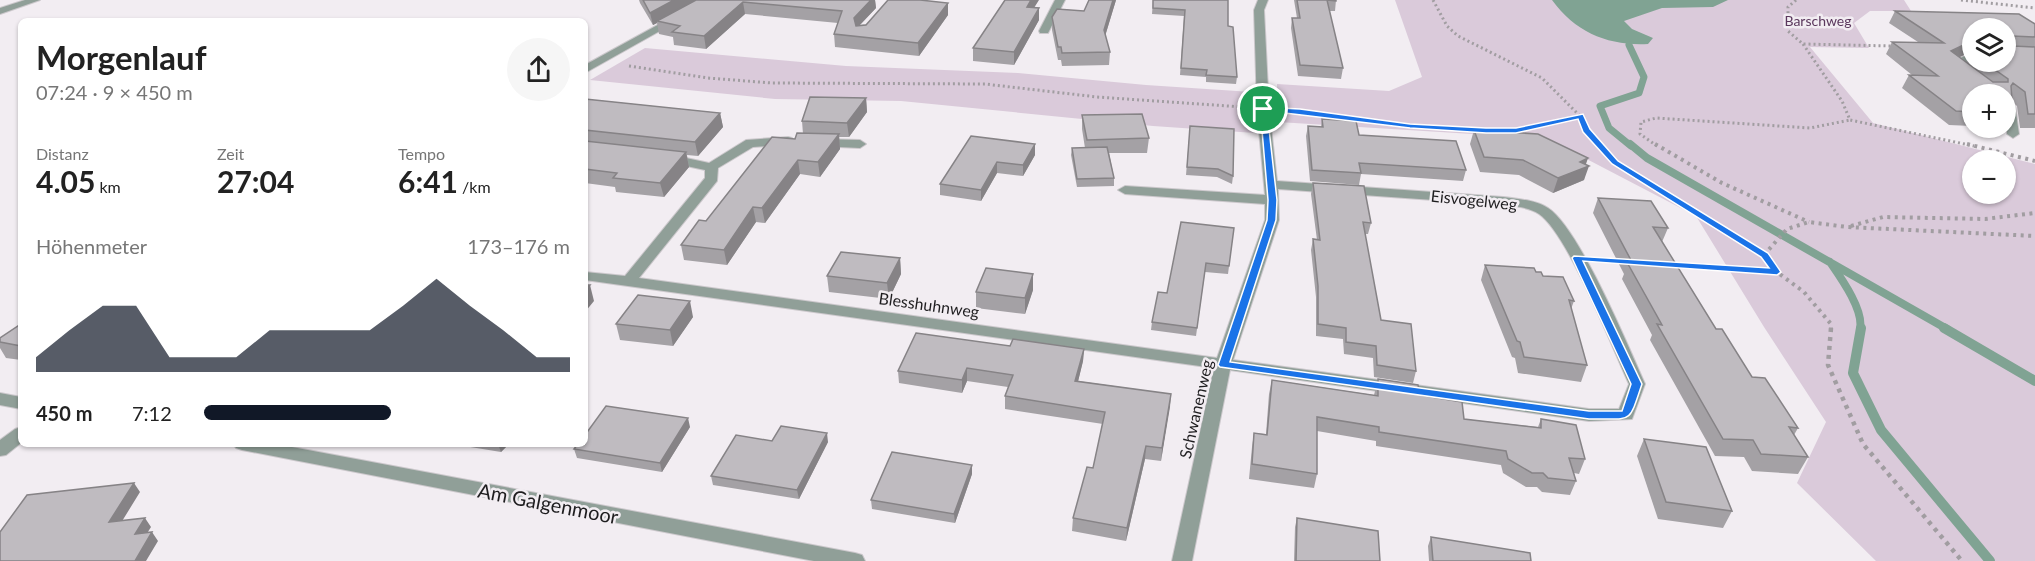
<!DOCTYPE html>
<html lang="de">
<head>
<meta charset="utf-8">
<style>
  :root { --surface:#fff; --page:#f6f6f6; --text:#222; --muted:#767676; --accent:#111827 }
  body { margin:0; font-family:Lato,sans-serif; background:var(--page); color:var(--text); height:100vh; display:flex; flex-direction:column; font-size:22px; white-space:nowrap }
  * { box-sizing:border-box; margin:0 }
  p { font-size:20px; color:var(--muted) }
  .icon { flex:none; width:33px; height:33px; fill:none; stroke:currentColor; stroke-width:2; stroke-linecap:round; stroke-linejoin:round }
  .map { position:relative; flex:1; overflow:hidden }
  .sheet { position:absolute; left:18px; top:18px; width:570px; height:429px; display:flex; flex-direction:column; background:var(--surface); border-radius:9px; box-shadow:0 2px 4px #0004 }
  .sheet>* { flex:none }
  .tools { position:absolute; left:1962px; top:18px; display:grid; gap:12px }
  .tools a { display:grid; place-items:center; width:54px; height:54px; border-radius:50%; background:var(--surface); box-shadow:0 2px 4px #0004; font-size:30px }
  .pin { position:absolute; display:grid; place-items:center; width:51px; height:51px; color:#fff; margin:-26px; border:3px solid #fff; border-radius:50%; box-shadow:0 2px 6px #0007 }
  .round { display:grid; place-items:center; flex:none; width:63px; height:63px; border-radius:32px; background:var(--page) }
  .headline { display:flex; align-items:center; justify-content:space-between; height:102px; padding:0 18px }
  h1 { font-size:33px; font-weight:700; line-height:45px }
  .metrics { display:grid; grid-template-columns:repeat(3,1fr); gap:9px; height:102px; padding:6px 18px }
  .metrics div { display:grid; align-content:center }
  .metrics b { font-size:30px; font-weight:700 }
  .metrics small { font-size:16px; font-weight:400 }
  .metrics p { font-size:16px }
  .chart { height:168px; padding:12px 18px }
  .chart p { display:flex; justify-content:space-between }
  .chart svg { width:100%; height:108px; margin-top:6px; fill:var(--accent); opacity:.7 }
  ul { padding:0 18px; list-style:none; font-size:20px }
  li { display:grid; grid-template-columns:96px 72px 1fr; align-items:center; height:45px }
  li i { height:15px; border-radius:8px; background:var(--accent) }
  .map>svg:first-child { display:block }
  .green { fill:#dacada; fill-rule:evenodd }
  .water { fill:#80a393 }
  .lines { fill:none; stroke-linecap:round; stroke-linejoin:round }
  .stream-far2 { stroke:#80a393; stroke-width:7 }
  .stream-far1 { stroke:#80a393; stroke-width:8 }
  .stream { stroke:#80a393; stroke-width:10 }
  .street-casing { stroke:#ccc8cc; stroke-width:2 }
  .path-far2 { stroke:#a19da1; stroke-width:3; stroke-dasharray:2 3; stroke-linecap:butt }
  .path-far1 { stroke:#a19da1; stroke-width:4; stroke-dasharray:3 4.5; stroke-linecap:butt }
  .path { stroke:#a19da1; stroke-width:4.5; stroke-dasharray:4 5; stroke-linecap:butt }
  .street { fill:#909f98; fill-rule:evenodd }
  .wall { fill:#a4a1a5; fill-rule:evenodd }
  .shaded-wall { fill:#868386 }
  .building { fill:#bfbbc0; stroke:#868386; stroke-width:1.5; fill-rule:evenodd }
  .route { fill:#1a73e8; stroke:#fff; stroke-width:1.5; fill-rule:evenodd }
  .labels { text-anchor:middle; stroke-width:5; stroke-linejoin:round; paint-order:stroke }
  .far-park-label { font-size:14px; fill:#5b385d; stroke:#f2edf2 }
  .street-label { font-size:16px; fill:#1e1d1f; stroke:#f2edf2 }
  .near-street-label { font-size:20px; fill:#1e1d1f; stroke:#f2edf2 }
</style>
</head>
<body>
<div class="map">
<svg width="2035" height="561" viewBox="0 0 2035 561">
  <rect width="100%" height="100%" fill="#f2edf2"/>
  <path class="green" d="M1395 0H1904L1911 11H1870L1854 23 1869 48 1810 47 1873 123 2035 164V561H1876L1797 483 1826 422 1764 327 1696 216 1554 142 1521 137 1278 122 1277 84 1389 91 1422 77ZM1972 160H2006V194H1972Z
    M645 48 846 66 1018 73 1146 85 1252 92 1255 133 1153 126 901 101 775 99 590 80Z"/>
  <path class="water" d="M1552 0H1728L1713 7 1662 8 1624 21 1632 29 1653 38 1648 44C1609 46 1576 33 1552 0Z"/>
  <g class="lines">
    <path class="stream-far2" d="M1629 45 1644 77 1639 93 1600 106 1609 128 1631 146"/>
    <path class="stream-far1" d="M1630 144 1647 158 1947 329
      M1830 262C1841 278 1864 310 1860 329"/>
    <path class="stream" d="M1861 328 1853 373 1881 430 1990 561
      M1944 328 2035 381"/>
    <g class="street-casing">
      <path id="street" d="M25 0H40L0 14V8Z
        M703 0H715L585 73V65Z
        M1055 0H1065L1048 33H1040L1039 31Z
        M1258 0H1268L1264 10 1269 109 1277 181 1503 197C1518 199 1536 200 1548 208 1579 228 1628 346 1645 384L1632 419 1589 421 1230 370 1192 561H1172L1214 368 585 280V272L625 276 705 178V170L663 161 662 158 663 155 668 154 709 163 746 140 788 137 792 138 794 141 792 144 753 147 718 168 717 181 639 278 1217 358 1265 220V204L1125 194 1118 190 1125 186 1265 195 1257 109 1254 10ZM1278 189 1490 204C1505 206 1526 205 1539 214 1568 234 1612 347 1629 384L1619 409H1589L1233 360 1279 220Z
        M1972 53V60L1960 65 1965 69 1963 71H1955L1946 64Z
        M2006 99 2015 106 2019 134 2013 138 2007 134Z
        M821 139 860 140 866 144 860 148 817 146 815 143Z
        M0 393 21 397V409L0 405Z
        M21 427V443L6 455 0 456V440L15 429Z
        M233 444H276L855 553 862 555 865 561H814L242 450 236 448Z"/>
    </g>
    <path class="path-far2" d="M1433 0 1447 26 1458 36 1542 78 1580 116 1586 130 1600 146
      M1796 0 1788 7V31L1803 44 1892 46
      M1961 0 2035 8
      M1803 44 1842 101 1850 120 1974 146
      M629 66 708 78 772 83 985 84 1097 97 1243 107
      M1283 110 1410 126 1516 131 1580 116
      M1657 146 1640 134 1641 122 1656 118 1810 128 1850 120"/>
    <path class="path-far1" d="M1599 144 1615 162 1764 255 1777 272 1804 292 1831 324V329
      M1655 144 1722 183 1809 222
      M1967 144 2035 161
      M1851 226 1883 217 1985 219 2035 213
      M1764 255 1787 229 1809 222 1847 227 2035 236
      M1604 260 1620 261
      M1673 264 1776 272"/>
    <path class="path" d="M1831 328 1828 365 1863 444 1962 561"/>
    <use href="#street" class="street"/>
  </g>
  <path class="wall" d="M639 0H875L876 8 860 25 948 15 919 56 835 47 834 34 838 23 745 14 706 49 674 45 673 37 659 34 657 23 653 25 640 3Z
    M1089 0H1116L1105 36 1110 52 1109 65 1062 66 1061 60H1058L1052 30V17L1084 11Z
    M1153 0H1228V26L1237 77 1236 84 1206 82V77L1180 75 1184 16 1152 14Z
    M1294 0H1336L1335 11H1329L1343 68 1341 79 1298 76 1291 28 1292 18H1297Z
    M1034 7 1039 20 1014 65 973 61V48Z
    M1895 11 2035 24V128H2020L2017 106 2012 102 2013 113 2006 125V94H1972V126L1949 125 1902 88 1909 75H1912L1886 54 1892 42H1918L1889 23ZM1972 28 2006 62H1972V52L1966 63 1959 57 1972 51Z
    M866 98 867 112 849 137H839L840 149 820 177 800 174 765 223 756 222 727 265 684 260 681 245 795 139 803 134 802 121Z
    M585 99 720 113 723 127 698 156 687 155 689 167 664 197 616 192 615 187 585 183Z
    M1082 115 1149 138 1147 153H1109L1114 178V186L1077 187 1071 155 1072 148H1085L1082 129Z
    M1322 119 1359 135 1466 170 1463 181 1361 174 1359 185 1310 181 1306 136 1308 126 1321 127Z
    M1190 126 1233 176 1232 184 1217 177 1186 175Z
    M1474 130 1586 164 1584 180 1553 193 1519 175 1480 172 1470 144Z
    M1035 144V155L1023 176 997 173 981 201 940 195V184Z
    M1313 183 1371 223 1368 234H1365L1381 320 1416 371 1413 383 1374 377 1373 358 1344 354 1343 339 1316 336V297L1311 250 1313 239 1317 240 1311 194Z
    M1598 198 1668 228 1662 242 1716 329 1752 377 1798 428 1794 435 1808 457 1798 474 1752 471 1744 457 1715 456 1650 340 1652 335 1622 279 1624 274 1593 213Z
    M1234 228 1228 274 1205 272 1196 336 1151 330 1152 322 1167 293Z
    M900 258 901 274 889 299 829 292 827 276Z
    M1485 265 1536 272 1543 276 1574 301 1571 309 1587 365 1581 382 1518 373 1515 358 1512 357 1481 280Z
    M1033 274V290L1025 314 976 308V292Z
    M693 317 673 346 620 340 616 324Z
    M21 324V360L6 358 0 348V338Z
    M1010 346 1084 349 1083 361 1078 381 1171 394 1161 461 1145 459 1126 541 1072 531 1073 518 1093 468 1103 424 1005 409V396L1008 387 967 381 962 393 899 383 898 371Z
    M1378 379 1420 395 1464 419 1538 427 1541 419 1585 459 1579 474 1574 473 1576 481 1570 495 1542 492 1537 487H1526L1503 473 1501 465 1376 446V441L1317 431V474L1314 488 1249 479 1252 447 1254 433 1266 434 1269 394 1272 380 1374 395Z
    M690 427 662 472 577 458 574 449Z
    M1644 439 1732 511 1723 528 1658 519 1637 456Z
    M772 441 828 442 799 499 713 485 711 476Z
    M452 444H509L501 452Z
    M972 474 955 523 872 509 871 500Z
    M1297 518 1380 561H1294L1295 527Z
    M1431 537 1531 561H1429L1428 546Z"/>
  <path class="shaded-wall" d="M674 0H698L657 21V23L653 25 650 13Z
    M871 0H875L876 8 855 30 854 18Z
    M1031 0H1039L1027 19V7Z
    M1113 0H1116L1103 43 1104 30Z
    M743 2 745 14 706 49 704 36Z
    M948 3V15L919 56 918 43Z
    M1039 8V20L1014 65V52Z
    M1972 41V51L1944 65 1951 51Z
    M866 98 867 112 849 137 847 123Z
    M720 113 723 127 698 156 695 142Z
    M839 134 840 149 820 177 818 162Z
    M1035 144V155L1023 176V165Z
    M686 152 689 167 664 197 660 183Z
    M1588 158 1585 167 1589 166 1584 180 1553 193 1558 178 1580 162Z
    M798 160 800 174 765 223 762 208Z
    M997 162V173L981 201V190Z
    M753 207 756 222 727 265 724 250Z
    M900 258 901 274 889 299 887 283Z
    M1033 274V290L1025 314V298Z
    M590 285 594 301 585 312V291Z
    M690 301 693 317 673 346 670 330Z
    M1084 349 1083 361 1075 394V381Z
    M967 368V381L962 393V380Z
    M1171 394 1170 407 1161 461 1162 448Z
    M688 418 690 427 662 472 660 463Z
    M827 433 828 442 799 499 797 490Z
    M498 444H509L501 452Z
    M1146 446 1145 459 1126 541 1127 528Z
    M972 465V474L955 523 954 514Z
    M134 483 140 492 116 531 109 522Z
    M145 518 151 527 141 543 135 534Z
    M152 532 158 541 146 561H135Z"/>
  <path class="building" d="M643 0H674L650 13Z
    M696 0H871L854 18 856 26 866 25 888 0H920L948 3 918 43 834 34 842 11 743 2 704 36 672 32 680 26 657 21Z
    M1005 0H1031L1027 7 1039 8 1014 52 973 48Z
    M1089 0H1113L1104 30 1110 52 1062 53 1061 47H1058L1052 17 1057 9 1084 11Z
    M1153 0H1228V26L1233 27 1237 77 1206 75 1207 70 1181 68 1185 10 1153 8Z
    M1297 0H1336V1L1327 0 1343 68 1300 65 1292 18H1300Z
    M1895 11 2019 14 2035 24V37L2013 36 2011 44 2013 46 2035 47V114H2028L2025 92 2013 83 2011 86 2013 113H2006V94H1972V112L1956 111 1909 75 1938 76 1892 42 1944 43ZM1972 28H2006V62H1984L2008 79V82H1993L1951 51 1972 41Z
    M810 97 866 98 847 123 802 121Z
    M585 99 720 113 695 142 585 130Z
    M1142 114 1149 138 1087 140 1082 115Z
    M1322 119 1356 121 1359 135 1456 141 1466 170 1359 163 1361 173 1312 170 1308 126 1323 127Z
    M1190 126 1234 129 1233 176 1218 169 1187 167Z
    M1474 130 1538 134 1588 158 1580 162 1589 166 1558 178 1523 160 1484 157Z
    M797 133 839 134 818 162 798 160 762 208 753 207 724 250 681 245 699 220 706 221 772 137 795 139Z
    M971 136 1035 144 1023 165 997 162 981 190 940 184Z
    M585 141 686 152 660 183 613 178 617 173 585 169Z
    M1107 147 1114 178 1077 179 1072 148Z
    M1313 183 1364 186 1371 223 1363 222 1381 320 1411 324 1416 371 1377 365 1376 346 1346 342V328L1318 324V286L1313 239 1320 240Z
    M1598 198 1651 201 1668 228 1653 227 1716 329H1722L1752 377 1765 378 1798 428 1789 427 1808 457 1761 454 1753 440 1723 439 1657 324 1662 325 1628 264H1633Z
    M1181 222 1234 228 1229 266 1206 263 1197 328 1152 322 1158 292 1167 293Z
    M841 252 900 258 887 283 827 276Z
    M1485 265 1534 268 1536 272H1541L1543 276 1563 277 1574 301 1569 300 1587 365 1524 357 1520 342 1517 341Z
    M986 268 1033 274 1025 298 976 292Z
    M585 285H590L585 291Z
    M638 295 690 301 670 330 616 324Z
    M21 324V346L0 342V338Z
    M916 333 1010 346 1013 339 1084 349 1075 381 1171 394 1162 448 1146 446 1127 528 1073 518 1087 467 1093 468 1105 412 1005 396 1013 375 967 368 962 380 898 371Z
    M1378 379 1418 385 1420 395 1462 402 1464 419 1541 428V419L1576 425 1585 459 1569 458 1576 481 1548 478 1543 473H1532L1508 459 1506 451 1379 432V427L1317 417V474L1252 464 1254 433 1267 435 1272 380 1378 396Z
    M606 406 688 418 660 463 574 449 578 444H585V435Z
    M781 426 827 433 797 490 711 476 736 435 772 441Z
    M1644 439 1706 447 1732 511 1666 502Z
    M892 452 972 465 954 514 871 500Z
    M134 483 109 522 145 518 135 534 152 532 135 561H0V532L27 495Z
    M1297 518 1378 531 1380 561H1296Z
    M1431 537 1530 553 1531 561H1433Z"/>
  <path class="route" d="M1260 107 1300 109 1410 124 1486 128H1516L1583 114 1590 129 1618 161 1768 253 1781 272 1777 275 1583 261 1642 384C1628 426 1633 418 1589 419L1220 367 1218 365 1267 220 1268 200ZM1267 111 1410 128 1486 133H1516L1578 119 1583 132 1612 164 1761 257 1769 268 1574 256 1572 258 1631 384 1622 411H1589L1230 362 1276 220 1277 200Z"/>
  <g class="labels">
    <g class="far-park-label">
      <text x="1818" y="26">Barschweg</text>
    </g>
    <g class="street-label">
      <text transform="translate(1474 200) rotate(6)" y="6">Eisvogelweg</text>
      <text transform="translate(929 305) rotate(8)" y="6">Blesshuhnweg</text>
      <text transform="translate(1196 409) rotate(-77)" y="6">Schwanenweg</text>
    </g>
    <g class="near-street-label">
      <text transform="translate(548 504) rotate(11)" y="7">Am Galgenmoor</text>
    </g>
  </g>
</svg>
<div class="tools">
<a><svg class="icon" aria-label="layers" viewBox="0 0 24 24"><path d="M12 4l9 5-9 5-9-5zM3 14l9 5 9-5"/></svg></a>
<a>+</a>
<a>−</a>
</div>
<div class="pin" style="left:1263px;top:109px;background:#1e9e55"><svg class="icon" aria-label="arrive" viewBox="0 0 24 24"><path d="M6 21V4h12l-3 4 3 4H6"/></svg></div>
<section class="sheet">
<div class="headline"><div><h1>Morgenlauf</h1><p>07:24 · 9 × 450 m</p></div><a class="round"><svg class="icon" aria-label="share" viewBox="0 0 24 24"><path d="M12 15V3M7 8l5-5 5 5M5 13v7h14v-7"/></svg></a></div>
<div class="metrics">
<div><p>Distanz</p><b>4.05<small> km</small></b></div>
<div><p>Zeit</p><b>27:04</b></div>
<div><p>Tempo</p><b>6:41<small> /km</small></b></div>
</div>
<div class="chart"><p><span>Höhenmeter</span>173–176 m</p>
<svg viewBox="0 0 160 44" preserveAspectRatio="none"><path d="M0 44V38L10 27L20 17L30 17L40 38L50 38L60 38L70 27L80 27L90 27L100 27L110 17L120 6L130 17L140 27L150 38L160 38V44z"/></svg>
</div>
<ul>
<li><b>450 m</b>7:12<i style="width:51%"></i></li>
</ul>
</section>
</div>
</body>
</html>
